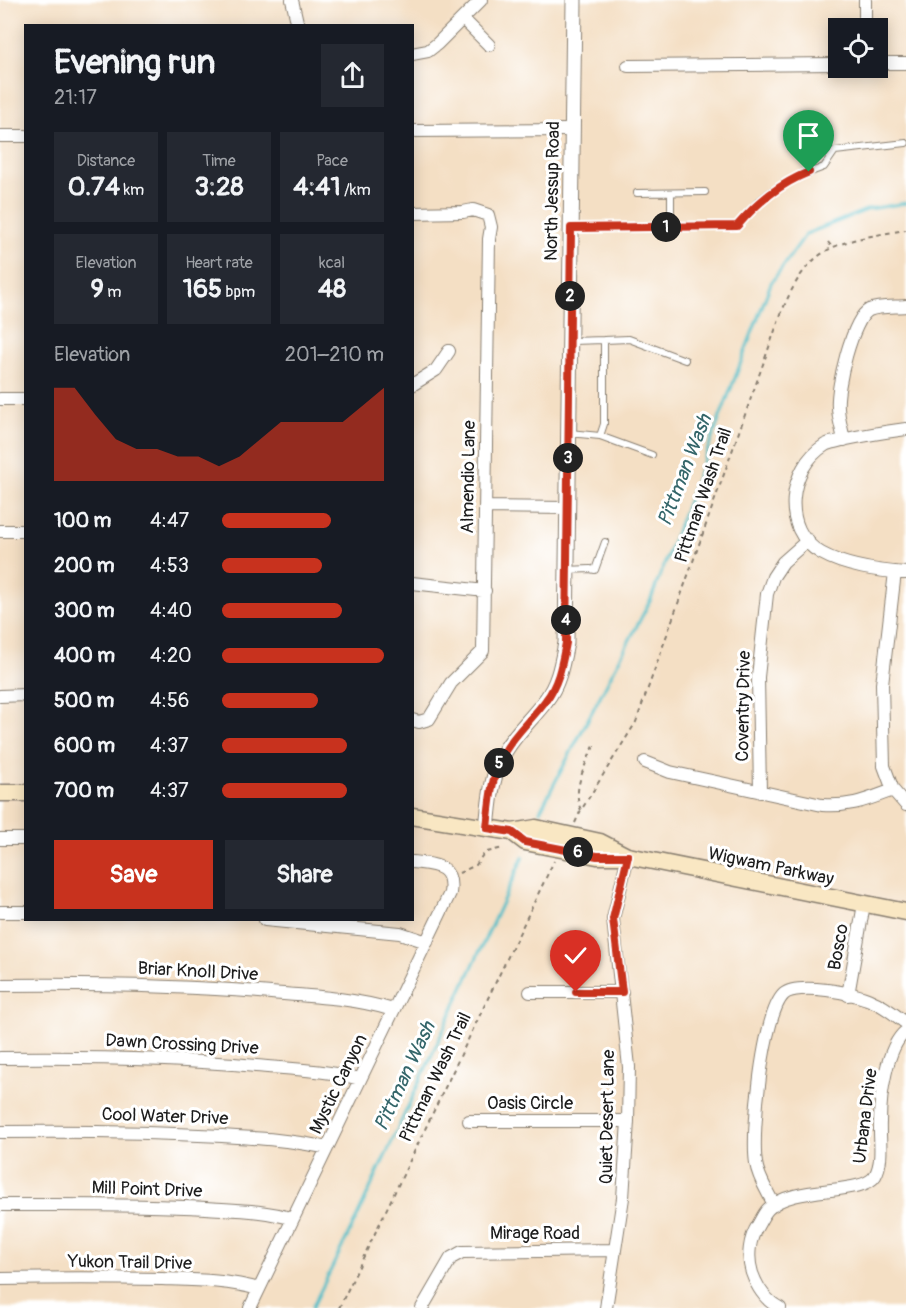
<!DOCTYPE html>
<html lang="en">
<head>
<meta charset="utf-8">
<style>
  :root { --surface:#171b24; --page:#242831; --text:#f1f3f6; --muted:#9ea1a6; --accent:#c8321e }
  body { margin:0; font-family:Pangolin,sans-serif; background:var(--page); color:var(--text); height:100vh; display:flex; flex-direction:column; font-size:22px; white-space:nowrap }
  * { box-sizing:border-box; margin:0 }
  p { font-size:20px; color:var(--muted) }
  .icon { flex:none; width:33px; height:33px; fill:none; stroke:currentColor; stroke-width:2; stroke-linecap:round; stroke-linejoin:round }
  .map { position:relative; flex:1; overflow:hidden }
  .details { position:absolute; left:24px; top:24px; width:390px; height:897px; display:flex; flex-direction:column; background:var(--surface); border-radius:0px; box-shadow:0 3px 15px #0003 }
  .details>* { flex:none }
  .tools { position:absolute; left:828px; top:18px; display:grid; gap:12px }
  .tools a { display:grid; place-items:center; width:60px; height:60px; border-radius:0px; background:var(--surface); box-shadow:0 3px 15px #0003; font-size:30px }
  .pin { position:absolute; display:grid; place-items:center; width:51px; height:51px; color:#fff; margin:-62px -26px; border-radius:50% 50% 50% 0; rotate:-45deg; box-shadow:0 0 6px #0007 }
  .pin .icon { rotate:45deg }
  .km { position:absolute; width:30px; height:30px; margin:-15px; border-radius:50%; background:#222; color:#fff; font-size:16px; line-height:30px; text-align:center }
  .round { display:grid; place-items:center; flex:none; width:63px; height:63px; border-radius:0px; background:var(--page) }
  .summary { display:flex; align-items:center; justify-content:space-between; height:102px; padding:0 30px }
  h1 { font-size:33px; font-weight:700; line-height:45px }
  .figures { display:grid; grid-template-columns:repeat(3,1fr); gap:9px; height:102px; padding:6px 30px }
  .figures div { display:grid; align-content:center; border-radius:0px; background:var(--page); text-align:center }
  .figures b { font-size:26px; font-weight:700 }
  .figures small { font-size:16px; font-weight:400 }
  .figures p { font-size:16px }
  .chart { height:168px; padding:12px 30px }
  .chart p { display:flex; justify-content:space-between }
  .chart svg { width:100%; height:108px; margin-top:6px; fill:var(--accent); opacity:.7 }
  .cta { display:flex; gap:12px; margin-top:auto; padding:12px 30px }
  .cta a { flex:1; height:69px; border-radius:0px; background:var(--accent); color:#fff; font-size:24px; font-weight:700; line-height:69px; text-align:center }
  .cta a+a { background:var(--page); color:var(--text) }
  ul { padding:0 30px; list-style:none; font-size:20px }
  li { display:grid; grid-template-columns:96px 72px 1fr; align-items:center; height:45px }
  li i { height:15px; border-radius:8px; background:var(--accent) }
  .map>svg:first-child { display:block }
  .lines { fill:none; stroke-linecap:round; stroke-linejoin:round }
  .stream { stroke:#50bec8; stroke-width:3 }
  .service-casing { stroke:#887e70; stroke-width:8 }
  .minor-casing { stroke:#887e70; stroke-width:14 }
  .tertiary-casing { stroke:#887e70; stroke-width:17 }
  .secondary-casing { stroke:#887e70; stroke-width:19 }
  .path { stroke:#887e70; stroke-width:2; stroke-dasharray:4.5 4.5; stroke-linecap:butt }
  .service { stroke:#fff; stroke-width:6 }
  .minor { stroke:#fff; stroke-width:12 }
  .tertiary { stroke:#fff; stroke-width:15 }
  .secondary { stroke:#f9e7c3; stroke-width:16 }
  .route-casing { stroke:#fff; stroke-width:12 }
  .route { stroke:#c8321e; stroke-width:8 }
  .labels { text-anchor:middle; stroke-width:6; stroke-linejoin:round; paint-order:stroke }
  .street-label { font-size:18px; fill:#1c1c1c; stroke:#fff }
  .water-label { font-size:20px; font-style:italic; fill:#336569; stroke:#fff }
</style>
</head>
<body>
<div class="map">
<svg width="906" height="1308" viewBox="0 0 906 1308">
  <rect width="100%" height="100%" fill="#fff"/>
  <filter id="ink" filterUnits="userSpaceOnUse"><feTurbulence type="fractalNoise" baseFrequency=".0167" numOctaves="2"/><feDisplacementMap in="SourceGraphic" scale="12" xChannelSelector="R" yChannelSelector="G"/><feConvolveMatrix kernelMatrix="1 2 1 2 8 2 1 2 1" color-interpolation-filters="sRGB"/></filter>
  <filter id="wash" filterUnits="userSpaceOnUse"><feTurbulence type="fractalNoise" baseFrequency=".008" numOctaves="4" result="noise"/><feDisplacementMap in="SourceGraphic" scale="24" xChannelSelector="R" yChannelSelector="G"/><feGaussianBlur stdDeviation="1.35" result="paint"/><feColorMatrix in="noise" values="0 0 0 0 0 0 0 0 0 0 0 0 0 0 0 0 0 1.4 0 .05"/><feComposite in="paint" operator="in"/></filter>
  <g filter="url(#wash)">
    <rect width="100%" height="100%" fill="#f4dfc4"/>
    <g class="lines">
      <path class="stream" d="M540 811 651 599 771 283 806 234 869 209 906 203
        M312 1308 358 1215 523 857"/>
    </g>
  </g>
  <g filter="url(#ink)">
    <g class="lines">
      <g class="service-casing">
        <path id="service" d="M637 193 705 192
          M671 193V227
          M571 228 737 226 759 201 769 193 795 178 824 167 835 151 906 143
          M604 340 629 339 685 360
          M572 341 604 340V424L600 436
          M569 433 600 436 652 455
          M567 570 590 569 595 570 605 542"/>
      </g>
      <g class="minor-casing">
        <path id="minor" d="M292 0 298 26
          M865 0V28
          M463 19 489 45
          M412 54 428 51 437 44 481 0
          M878 63H906
          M628 66 838 64
          M412 131 572 130
          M0 136H26
          M412 213 463 212 473 210 488 215 491 227 489 239 483 651 451 683 429 719 419 722 412 720
          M412 385 436 370 449 351
          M0 399H26
          M906 429C884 432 864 435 842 440 837 442 830 442 825 445 788 468 780 530 821 553 846 567 878 571 906 573
          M844 440C842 429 838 418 838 407 836 389 852 319 869 310 878 306 895 307 906 306
          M486 507 567 508
          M0 531H26
          M895 572 882 684 884 766 893 790 906 805
          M412 583 485 591
          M0 696 26 695
          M645 762 670 772 822 805C851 807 866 800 893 790
          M760 792 758 677 767 594 773 577 783 562 808 540
          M0 839H26
          M0 912H26
          M265 920 400 933 427 942
          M0 985C91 984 180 985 271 993 311 996 354 998 393 1010
          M530 992H622
          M848 995 864 904
          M0 1058C86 1057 171 1058 256 1066 291 1069 326 1070 360 1079
          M469 1121H628
          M0 1132C74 1131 148 1132 222 1136 256 1138 294 1140 327 1148
          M0 1205C69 1205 138 1204 206 1208 235 1210 265 1210 293 1219
          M774 1205C768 1192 758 1178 756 1163 751 1134 763 1013 784 994 797 982 856 993 872 1001 885 1006 895 1015 906 1023
          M0 1279C54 1278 108 1278 162 1279 194 1280 228 1280 259 1289
          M250 1308 450 893C454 864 435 865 412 862
          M422 1308 451 1258 462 1252 615 1250
          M606 1308 623 1198 628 1121 629 1067 613 919 628 856
          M780 1308C766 1301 757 1287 752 1273 747 1257 749 1239 758 1225 761 1220 764 1213 768 1209 793 1184 862 1196 875 1176 884 1160 879 1139 880 1122 880 1097 886 1047 906 1031"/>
      </g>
      <g class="tertiary-casing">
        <path id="tertiary" d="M487 828C490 801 491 775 505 751 516 732 533 718 546 700 559 683 562 663 566 643L574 0"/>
      </g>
      <g class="secondary-casing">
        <path id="secondary" d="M0 793H26
          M412 816 512 832 536 828 600 842 627 856
          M512 832 525 842 597 856H628L906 912"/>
      </g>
      <path class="path" d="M828 242 832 247
        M581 810C571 789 587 761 596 742
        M575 823 580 812 636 722 779 319C807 245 833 242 906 230
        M459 873 476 865 482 856 487 852 503 848
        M339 1308 554 861"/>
      <use href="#service" class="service"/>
      <use href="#minor" class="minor"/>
      <use href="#tertiary" class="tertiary"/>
      <use href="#secondary" class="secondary"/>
    </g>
  </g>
  <g class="lines" filter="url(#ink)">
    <g class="route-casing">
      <path id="route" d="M576 992H622L613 919 628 856H597L525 842 512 832 487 828C490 801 491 775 505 751 516 732 533 718 546 700 559 683 562 663 566 643L571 228 737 226C758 202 779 184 809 172"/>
    </g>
    <use href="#route" class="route"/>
  </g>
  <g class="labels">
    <g class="street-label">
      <text transform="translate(552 191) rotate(-89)" y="6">North Jessup Road</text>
      <text transform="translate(468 477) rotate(-89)" y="6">Almendio Lane</text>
      <text transform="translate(703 495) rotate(-71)" y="6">Pittman Wash Trail</text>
      <text transform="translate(743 706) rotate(-89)" y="6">Coventry Drive</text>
      <text transform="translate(771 866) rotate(12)" y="6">Wigwam Parkway</text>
      <text transform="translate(838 947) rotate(-80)" y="6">Bosco</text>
      <text transform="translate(198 971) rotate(3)" y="6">Briar Knoll Drive</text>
      <text transform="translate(182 1044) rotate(3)" y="6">Dawn Crossing Drive</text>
      <text transform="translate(435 1077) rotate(-64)" y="6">Pittman Wash Trail</text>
      <text transform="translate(338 1084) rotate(-64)" y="6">Mystic Canyon</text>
      <text x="530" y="1109">Oasis Circle</text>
      <text transform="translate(165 1116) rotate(2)" y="6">Cool Water Drive</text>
      <text transform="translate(865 1116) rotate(-83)" y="6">Urbana Drive</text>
      <text transform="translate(607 1117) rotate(-89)" y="6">Quiet Desert Lane</text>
      <text transform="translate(147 1189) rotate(2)" y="6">Mill Point Drive</text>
      <text x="535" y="1239">Mirage Road</text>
      <text transform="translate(130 1262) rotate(1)" y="6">Yukon Trail Drive</text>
    </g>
    <g class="water-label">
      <text transform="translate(684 470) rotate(-69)" y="7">Pittman Wash</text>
      <text transform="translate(404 1076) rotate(-65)" y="7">Pittman Wash</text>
    </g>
  </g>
</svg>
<div class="tools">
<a><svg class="icon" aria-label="locate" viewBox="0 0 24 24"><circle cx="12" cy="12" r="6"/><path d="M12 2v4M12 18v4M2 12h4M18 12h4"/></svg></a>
</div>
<div class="pin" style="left:809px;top:172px;background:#1e9e55"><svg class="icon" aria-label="arrive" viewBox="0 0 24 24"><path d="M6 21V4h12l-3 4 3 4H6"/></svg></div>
<div class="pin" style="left:576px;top:992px;background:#d93025"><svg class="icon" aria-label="check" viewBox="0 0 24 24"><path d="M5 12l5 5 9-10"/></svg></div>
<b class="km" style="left:666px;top:227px">1</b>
<b class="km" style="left:570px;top:296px">2</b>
<b class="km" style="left:568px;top:458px">3</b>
<b class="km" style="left:566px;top:620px">4</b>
<b class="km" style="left:499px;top:763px">5</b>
<b class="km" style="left:578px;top:852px">6</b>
<section class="details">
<div class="summary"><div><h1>Evening run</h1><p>21:17</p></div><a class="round"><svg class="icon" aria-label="share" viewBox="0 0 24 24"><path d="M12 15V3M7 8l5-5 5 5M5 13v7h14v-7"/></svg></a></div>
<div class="figures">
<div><p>Distance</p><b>0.74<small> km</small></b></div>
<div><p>Time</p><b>3:28</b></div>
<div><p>Pace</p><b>4:41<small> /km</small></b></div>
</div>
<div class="figures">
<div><p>Elevation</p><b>9<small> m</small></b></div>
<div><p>Heart rate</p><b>165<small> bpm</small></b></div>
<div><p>kcal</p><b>48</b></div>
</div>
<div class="chart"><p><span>Elevation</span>201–210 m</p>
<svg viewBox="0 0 160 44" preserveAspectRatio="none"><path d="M0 44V6L10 6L20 17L30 27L40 31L50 31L60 34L70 34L80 38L90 34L100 27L110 20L120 20L130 20L140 20L150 13L160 6V44z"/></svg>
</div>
<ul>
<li><b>100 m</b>4:47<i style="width:67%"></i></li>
<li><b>200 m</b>4:53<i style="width:62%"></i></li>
<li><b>300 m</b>4:40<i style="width:74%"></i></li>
<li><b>400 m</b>4:20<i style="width:100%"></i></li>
<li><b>500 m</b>4:56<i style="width:59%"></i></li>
<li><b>600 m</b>4:37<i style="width:77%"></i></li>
<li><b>700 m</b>4:37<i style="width:77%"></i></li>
</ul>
<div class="cta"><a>Save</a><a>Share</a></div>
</section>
</div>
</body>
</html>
